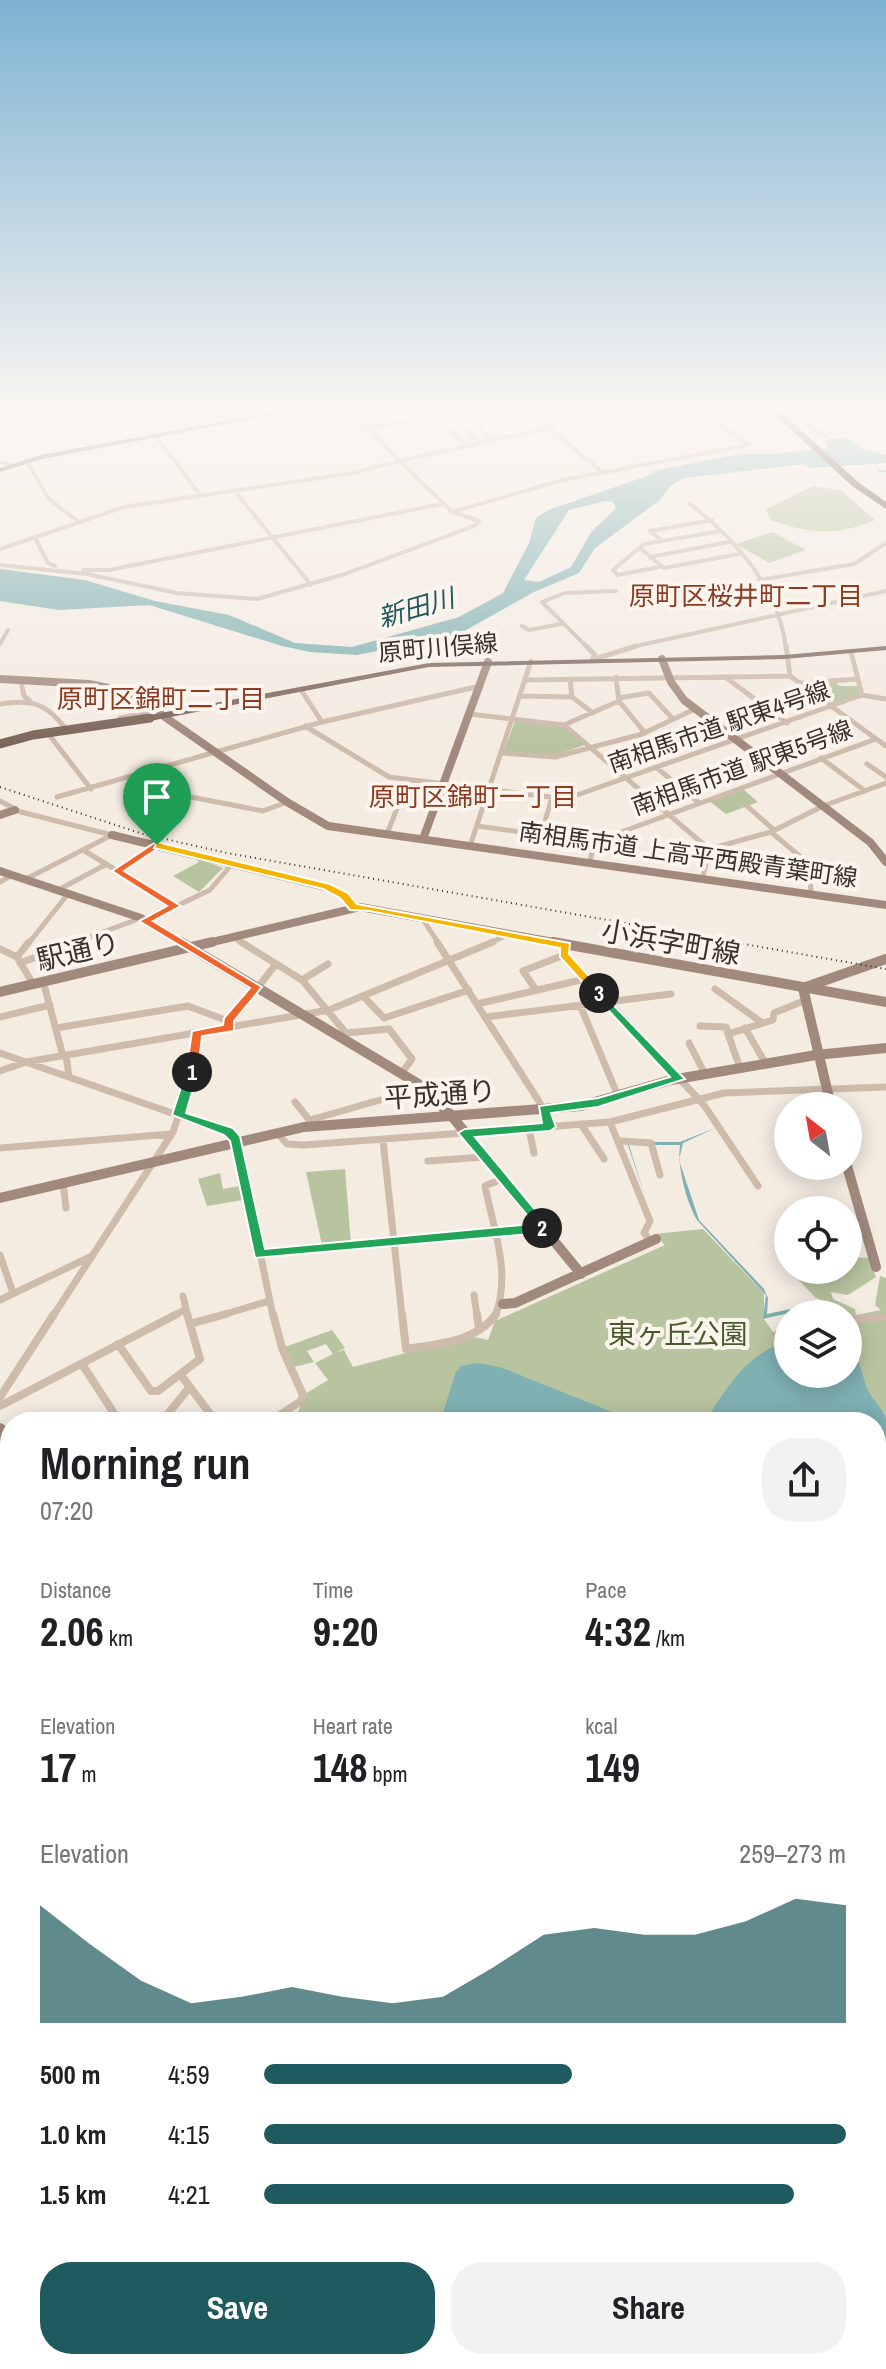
<!DOCTYPE html>
<html lang="en">
<head>
<meta charset="utf-8">
<style>
  :root { --surface:#fff; --page:#f2f2f2; --text:#202124; --muted:#757577; --accent:#1f5a5e }
  body { margin:0; font-family:"Archivo Narrow","Noto Sans JP",sans-serif; background:var(--page); color:var(--text); height:100vh; display:flex; flex-direction:column; font-size:30px; white-space:nowrap }
  * { box-sizing:border-box; margin:0 }
  p { font-size:26px; color:var(--muted) }
  .icon { flex:none; width:44px; height:44px; fill:none; stroke:currentColor; stroke-width:2; stroke-linecap:round; stroke-linejoin:round }
  .map { position:relative; flex:1; overflow:hidden }
  .panel { position:absolute; left:0px; top:1412px; width:886px; height:958px; display:flex; flex-direction:column; background:var(--surface); border-radius:32px 32px 0 0; box-shadow:0 4px 20px #0003 }
  .panel>* { flex:none }
  .needle { width:52px; rotate:329deg }
  .controls { position:absolute; left:774px; top:1092px; display:grid; gap:16px }
  .controls a { display:grid; place-items:center; width:88px; height:88px; border-radius:50%; background:var(--surface); box-shadow:0 4px 20px #0003; font-size:40px }
  .pin { position:absolute; display:grid; place-items:center; width:68px; height:68px; color:#fff; margin:-82px -34px; border-radius:50% 50% 50% 0; rotate:-45deg; box-shadow:0 0 8px #0007 }
  .pin .icon { rotate:45deg }
  .km { position:absolute; width:40px; height:40px; margin:-20px; border-radius:50%; background:#222; color:#fff; font-size:22px; line-height:40px; text-align:center }
  .round { display:grid; place-items:center; flex:none; width:84px; height:84px; border-radius:32px; background:var(--page) }
  .overview { display:flex; align-items:center; justify-content:space-between; height:136px; padding:0 40px }
  h1 { font-size:44px; font-weight:700; line-height:60px }
  .metrics { display:grid; grid-template-columns:repeat(3,1fr); gap:12px; height:136px; padding:8px 40px }
  .metrics div { display:grid; align-content:center }
  .metrics b { font-size:40px; font-weight:700 }
  .metrics small { font-size:22px; font-weight:400 }
  .metrics p { font-size:22px }
  .chart { height:224px; padding:16px 40px }
  .chart p { display:flex; justify-content:space-between }
  .chart svg { width:100%; height:144px; margin-top:8px; fill:var(--accent); opacity:.7 }
  .action { display:flex; gap:16px; margin-top:auto; padding:16px 40px }
  .action a { flex:1; height:92px; border-radius:32px; background:var(--accent); color:#fff; font-size:32px; font-weight:700; line-height:92px; text-align:center }
  .action a+a { background:var(--page); color:var(--text) }
  ul { padding:0 40px; list-style:none; font-size:26px }
  li { display:grid; grid-template-columns:128px 96px 1fr; align-items:center; height:60px }
  li i { height:20px; border-radius:10px; background:var(--accent) }
  .map>svg:first-child { display:block }
  .green { fill:#b8c4a0 }
  .water { fill:#7fb0b2; fill-rule:evenodd }
  .lines { fill:none; stroke-linecap:round; stroke-linejoin:round }
  .stream { stroke:#7fb0b2; stroke-width:2 }
  .street-far3 { stroke:#cdbbac; stroke-width:4 }
  .street-far2 { stroke:#cdbbac; stroke-width:5 }
  .street-far1 { stroke:#cdbbac; stroke-width:7 }
  .street { stroke:#cdbbac; stroke-width:8 }
  .secondary-far3 { stroke:#a18a7d; stroke-width:8 }
  .secondary-far2 { stroke:#a18a7d; stroke-width:10 }
  .secondary-far1 { stroke:#a18a7d; stroke-width:12 }
  .secondary { stroke:#a18a7d; stroke-width:15 }
  .primary { fill:#7d675c; fill-rule:evenodd }
  .highway { fill:#5c4a42; fill-rule:evenodd }
  .rail { stroke:#3b302b; stroke-width:2; stroke-dasharray:1 4; stroke-linecap:butt }
  .primary-bridge { stroke:#7d675c; stroke-width:9 }
  .split-1 { fill:#f0652b; stroke:#fff; stroke-width:2 }
  .split-2 { fill:#22a559; stroke:#fff; stroke-width:2 }
  .split-3 { fill:#22a559; stroke:#fff; stroke-width:2 }
  .split-4 { fill:#f5b400; stroke:#fff; stroke-width:2 }
  .labels { text-anchor:middle; stroke-width:8; stroke-linejoin:round; paint-order:stroke }
  .far-street-label { font-size:24px; fill:#3b302b; stroke:#fbf5ee }
  .far-neighbourhood-label { font-size:26px; fill:#8c3b22; stroke:#fbf5ee }
  .far-water-label { font-size:26px; font-style:italic; fill:#1f5a5e; stroke:#fbf5ee }
  .street-label { font-size:28px; fill:#3b302b; stroke:#fbf5ee }
  .park-label { font-size:28px; fill:#4a5a2e; stroke:#fbf5ee }
</style>
</head>
<body>
<div class="map">
<svg width="886" height="2369" viewBox="0 0 886 2369">
  <rect width="100%" height="100%" fill="#f4ebe1"/>
  <path class="green" d="M813 486 841 490 875 520C839 536 807 534 771 520L766 509Z
    M772 532 806 550 769 563 736 544Z
    M836 682 839 686H858L860 694 831 704 805 684Z
    M515 721 564 727 585 745 552 756 504 751Z
    M743 789 758 802 726 814 709 801Z
    M196 858 223 868 199 892 173 876 199 862Z
    M345 1169 351 1245H322L306 1172Z
    M220 1173 223 1189 240 1186 243 1200 207 1206 198 1179Z
    M703 1229 764 1293V1319L773 1332 788 1328V1374H848V1317L853 1316 815 1297 789 1270 846 1271 848 1257 869 1258 876 1277 848 1295 831 1292 833 1299 855 1309 856 1315 881 1310 875 1305 880 1276 886 1278V2369H97V2360H876V1422H294L305 1394 328 1380 315 1363 333 1354 326 1344 307 1351 314 1362 294 1367 285 1347 332 1330 345 1348 335 1353 344 1350 353 1367 470 1336 488 1340 495 1321 665 1245 654 1234Z"/>
  <path class="water" d="M847 437 863 449 886 455V463L810 468 805 464 684 478 670 486 660 500 595 548 579 573 534 592 457 635 357 655 310 652 282 646 149 605 59 610 0 601V569L85 580 155 601 229 615 295 643 352 647 459 617 503 593 529 543 536 518 548 510 653 474V471L740 454H773L828 448 825 440ZM605 501 613 502 616 508 592 531 571 567 539 582 524 580 569 510Z
    M715 1128 683 1143 679 1160 699 1220 764 1289 768 1298 767 1314 805 1306 833 1314 798 1311 763 1319 766 1295 697 1220C686 1201 677 1166 680 1145H629L645 1197 627 1142H680Z
    M788 1341V1374H848V1341C859 1357 861 1373 868 1390 873 1401 882 1407 886 1419V1618L876 1609V1422H711L710 1414C731 1381 749 1353 788 1341Z
    M477 1363 500 1367 637 1422H440L456 1372 461 1366Z"/>
  <g class="lines">
    <path class="stream" d="M879 471H886"/>
    <path class="street-far3" d="M231 412 239 421
      M530 412 602 472
      M703 412 749 445
      M787 412 826 436
      M0 418 36 412
      M480 420 479 427 491 440
      M367 428 437 418 466 445
      M467 430 478 442
      M156 436 200 495
      M26 460 49 499 80 523
      M400 461 452 512 563 480 749 445
      M400 461 548 428 563 416 584 412
      M0 462 11 465
      M234 490 311 585
      M690 504C736 539 779 589 786 648
      M36 540 48 563 55 566
      M662 541 650 531 712 520
      M640 548 664 568 739 554
      M0 549 124 507 353 473 400 461 351 412
      M650 557 729 542
      M0 565 87 574 177 593 257 599 345 574 474 526 479 521 450 511
      M659 567 618 575 613 570 644 544 721 531
      M83 570H109L442 504
      M759 580 854 564 886 543
      M522 626 529 630 561 624
      M0 644 8 630
      M588 648 542 602 565 593 616 591
      M627 648 886 591"/>
    <path class="street-far2" d="M586 646 595 655 592 660 636 646
      M786 646 790 676 886 746
      M851 652 862 695
      M616 677 619 701 645 733
      M725 677 787 723
      M570 679 572 697 593 713
      M526 680 790 676
      M21 682 24 696 30 701
      M81 683 91 697
      M801 683 858 679
      M301 690 322 722
      M862 695 886 699
      M520 696 572 697
      M619 698 649 693 673 719
      M0 704C31 699 46 703 65 728
      M470 714 564 725 619 701
      M120 718 159 711
      M564 725 709 849
      M305 726 389 777 558 798 577 795 862 695
      M50 736 91 789
      M501 753 555 757 642 734 695 709
      M821 758 865 791
      M867 764 886 777
      M657 768 698 802
      M137 775 160 791 263 811 287 802
      M57 797 322 722 480 686
      M0 801 21 812 112 835
      M747 806 774 830
      M477 826 594 842
      M771 832 809 864 811 892
      M387 834 408 780
      M541 834 552 798
      M470 846 531 661
      M83 850 175 906
      M590 862 594 842 876 739
      M117 871 157 845
      M703 877 709 849 771 832 823 806 886 783
      M26 879 112 835
      M0 882 12 875
      M58 890 105 865
      M422 918 439 944
      M145 921 210 890 232 864
      M233 937 244 944
      M28 944 68 894
      M71 944 141 918
      M489 944 508 934"/>
    <path class="street-far1" d="M29 942 17 957 33 984
      M241 942 302 980 346 1033 389 1029 412 1059 401 1074
      M437 942 540 1103 550 1127
      M0 949 17 957
      M564 955 704 1105 758 1186
      M20 963 77 942
      M302 980 328 964
      M43 981 63 1056
      M715 989 761 1022
      M536 990 523 971 564 955
      M363 996 384 1018 469 990
      M477 1004 585 979
      M580 1005 618 1096
      M0 1017 50 1005
      M486 1017 671 994
      M229 1024 276 964
      M700 1026 726 1027 728 1034
      M56 1028 188 1006 228 1021
      M745 1028 766 1064
      M689 1043 705 1074
      M0 1053 232 1134 238 1144 273 1316
      M66 1055 69 1077
      M740 1068 728 1034 773 1020 774 1013 806 1000
      M0 1071 26 1062 329 1010 493 942
      M295 1102 311 1122
      M310 1120 380 1100
      M610 1122 650 1221 644 1233 651 1241
      M581 1124 604 1159
      M529 1129 534 1153
      M278 1134 287 1144 304 1145 610 1122 724 1093 886 1087
      M383 1140 402 1316
      M621 1141 651 1143 660 1175
      M0 1148 171 1134
      M428 1161 484 1157
      M63 1182 66 1208
      M260 1254 544 1230
      M0 1255 13 1293
      M474 1295 477 1316
      M183 1296 186 1309
      M0 1300 92 1256
      M53 1316 173 1132 194 1067 196 1033
      M173 1316 186 1309 188 1316
      M219 1316 269 1301
      M495 1316C512 1275 493 1227 485 1186L502 1179"/>
    <path class="street" d="M187 1314 190 1324
      M402 1314 406 1349C437 1344 477 1342 496 1314
      M477 1314 479 1330
      M848 1320 883 1317
      M118 1344 151 1391H158L200 1359 190 1324 226 1314
      M82 1364 117 1418
      M180 1374 214 1419 210 1422
      M0 1397 54 1314
      M0 1406 177 1314
      M161 1422 189 1388
      M269 1422 301 1401 303 1395 282 1348 273 1314
      M0 1522 10 1518
      M0 1734 10 1733
      M0 1761 10 1759"/>
    <path class="secondary-far3" d="M662 659 671 682 684 700 870 842 886 862
      M0 679 89 684 129 692 287 802 328 826 886 905
      M0 815 15 810
      M112 835 326 887 344 895 354 908
      M423 839 488 662
      M0 871 141 918 184 944
      M204 944 360 907 565 944"/>
    <path class="secondary-far2" d="M181 942 417 1083 450 1114 581 1274
      M553 942 886 1002
      M0 992 212 942
      M831 1106 803 988 886 959
      M847 1166 876 1267
      M0 1198 304 1127 581 1106 671 1080 816 1055 886 1048
      M503 1304 515 1303 656 1239"/>
    <path class="secondary-far1" d="M0 1429 10 1451"/>
    <path class="secondary" d="M3 2369 10 1853"/>
    <path class="primary" d="M274 412H289L42 459 0 472V468L41 455Z
      M886 646V650L784 659 429 667 150 721 146 718 150 715 429 663 784 655Z"/>
    <path class="highway" d="M772 412H781L858 482 886 502V509L852 486Z"/>
    <path class="rail" d="M0 787 143 834 227 853 886 969"/>
    <path class="primary-bridge" d="M0 744 33 735 150 718"/>
  </g>
  <linearGradient id="sky" x2="0" y2="1"><stop stop-color="#7eb2d2"/><stop offset="0.55" stop-color="#faf6f2"/><stop offset="1" stop-color="#faf6f2" stop-opacity="0"/></linearGradient>
  <rect width="886" height="744" fill="url(#sky)"/>
  <path class="split-1" d="M154 843 163 845 124 871 181 906 153 921 262 987 234 1021V1031L202 1036 198 1072 192 1076 186 1072 192 1031 223 1025 224 1018 250 988 139 921 167 906 112 871Z"/>
  <path class="split-2" d="M192 1068 198 1072 186 1113 233 1128 240 1136 265 1249 542 1223 549 1228 542 1233 255 1258 230 1141 224 1135 172 1115 186 1072Z"/>
  <path class="split-3" d="M599 990 685 1079 598 1107 551 1113 556 1127 550 1131 475 1137 547 1224 549 1228 542 1233 458 1133 465 1129 542 1123 539 1106 598 1098 670 1077 595 996 593 993Z"/>
  <path class="split-4" d="M157 842 330 884 348 893 357 904 570 943 569 954 604 993 595 996 560 957V948L369 911 350 910 340 898 323 889 154 848Z"/>
  <g class="labels">
    <g class="far-street-label">
      <text transform="translate(438 648) rotate(-5)" y="8">原町川俣線</text>
      <text transform="translate(719 727) rotate(-19)" y="8">南相馬市道 駅東4号線</text>
      <text transform="translate(742 768) rotate(-20)" y="8">南相馬市道 駅東5号線</text>
      <text transform="translate(688 855) rotate(8)" y="8">南相馬市道 上高平西殿青葉町線</text>
    </g>
    <g class="far-neighbourhood-label">
      <text x="746" y="605">原町区桜井町二丁目</text>
      <text x="161" y="708">原町区錦町二丁目</text>
      <text x="473" y="806">原町区錦町一丁目</text>
    </g>
    <g class="far-water-label">
      <text transform="translate(416 608) rotate(-16)" y="9">新田川</text>
    </g>
    <g class="street-label">
      <text transform="translate(671 942) rotate(10)" y="10">小浜字町線</text>
      <text transform="translate(78 951) rotate(-13)" y="10">駅通り</text>
      <text transform="translate(440 1094) rotate(-4)" y="10">平成通り</text>
    </g>
    <g class="park-label">
      <text x="678" y="1344">東ヶ丘公園</text>
    </g>
  </g>
</svg>
<div class="controls">
<a><svg class="needle" viewBox="-14 -14 28 28"><path d="M0-13l5 13h-10z" fill="#e53935"/><path d="M0 13l5-13h-10z" fill="#757577"/></svg></a>
<a><svg class="icon" aria-label="locate" viewBox="0 0 24 24"><circle cx="12" cy="12" r="6"/><path d="M12 2v4M12 18v4M2 12h4M18 12h4"/></svg></a>
<a><svg class="icon" aria-label="layers" viewBox="0 0 24 24"><path d="M12 4l9 5-9 5-9-5zM3 14l9 5 9-5"/></svg></a>
</div>
<div class="pin" style="left:157px;top:845px;background:#1e9e55"><svg class="icon" aria-label="arrive" viewBox="0 0 24 24"><path d="M6 21V4h12l-3 4 3 4H6"/></svg></div>
<b class="km" style="left:192px;top:1072px">1</b>
<b class="km" style="left:542px;top:1228px">2</b>
<b class="km" style="left:599px;top:993px">3</b>
<section class="panel">
<div class="overview"><div><h1>Morning run</h1><p>07:20</p></div><a class="round"><svg class="icon" aria-label="share" viewBox="0 0 24 24"><path d="M12 15V3M7 8l5-5 5 5M5 13v7h14v-7"/></svg></a></div>
<div class="metrics">
<div><p>Distance</p><b>2.06<small> km</small></b></div>
<div><p>Time</p><b>9:20</b></div>
<div><p>Pace</p><b>4:32<small> /km</small></b></div>
</div>
<div class="metrics">
<div><p>Elevation</p><b>17<small> m</small></b></div>
<div><p>Heart rate</p><b>148<small> bpm</small></b></div>
<div><p>kcal</p><b>149</b></div>
</div>
<div class="chart"><p><span>Elevation</span>259–273 m</p>
<svg viewBox="0 0 160 44" preserveAspectRatio="none"><path d="M0 44V8L10 20L20 31L30 38L40 36L50 33L60 36L70 38L80 36L90 27L100 17L110 15L120 17L130 17L140 13L150 6L160 8V44z"/></svg>
</div>
<ul>
<li><b>500 m</b>4:59<i style="width:53%"></i></li>
<li><b>1.0 km</b>4:15<i style="width:100%"></i></li>
<li><b>1.5 km</b>4:21<i style="width:91%"></i></li>
</ul>
<div class="action"><a>Save</a><a>Share</a></div>
</section>
</div>
</body>
</html>
